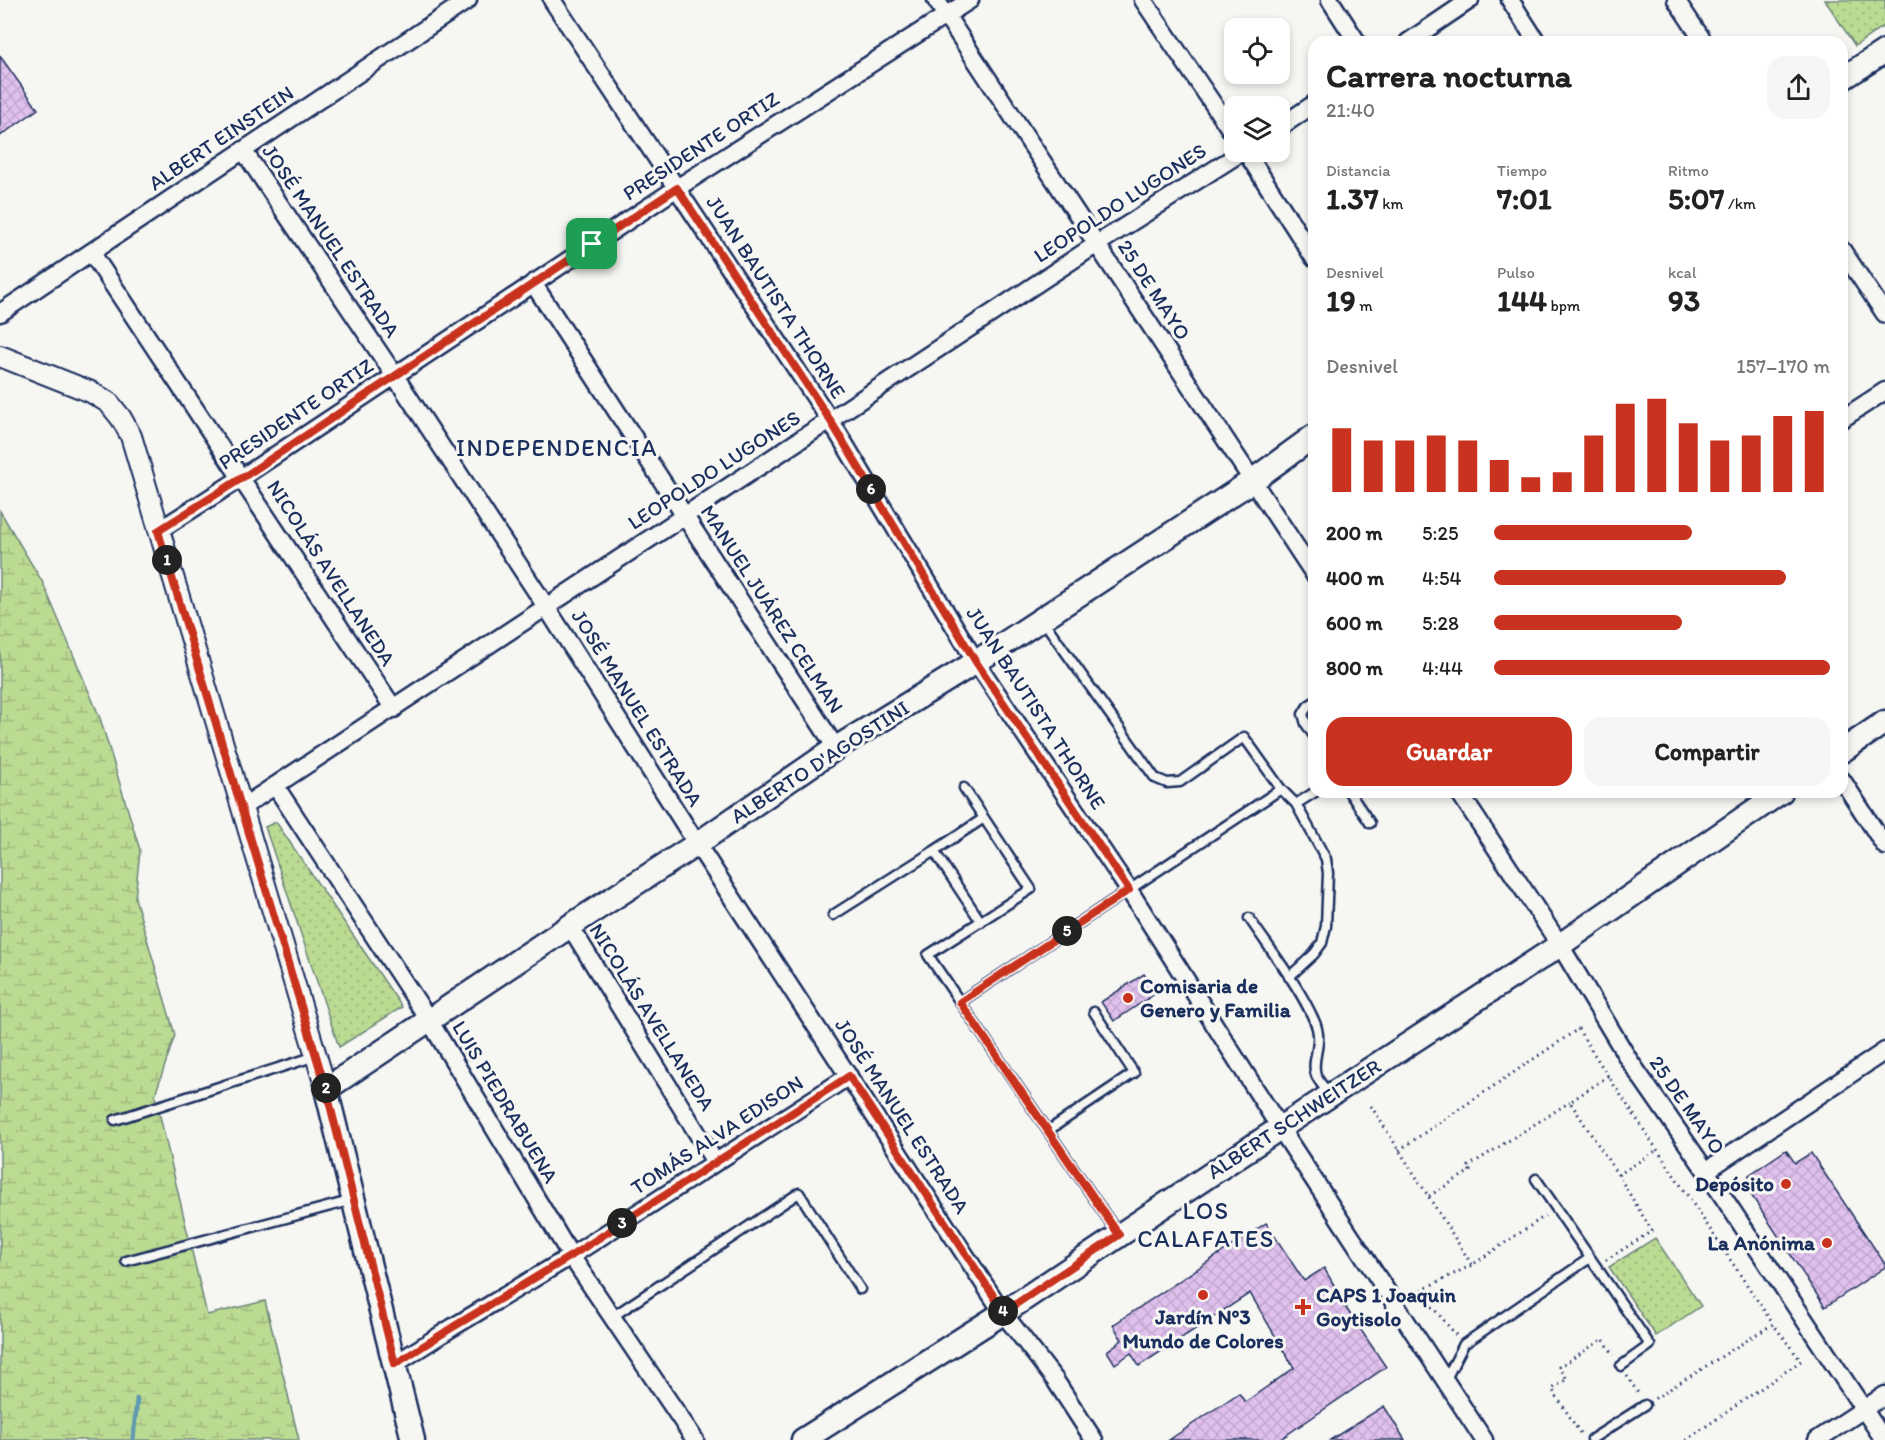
<!DOCTYPE html>
<html lang="es">
<head>
<meta charset="utf-8">
<style>
  :root { --surface:#fff; --page:#f6f6f6; --text:#222; --muted:#767676; --accent:#c8321e }
  body { margin:0; font-family:Itim,sans-serif; background:var(--page); color:var(--text); height:100vh; display:flex; flex-direction:column; font-size:22px; white-space:nowrap }
  * { box-sizing:border-box; margin:0 }
  p { font-size:20px; color:var(--muted) }
  .icon { flex:none; width:33px; height:33px; fill:none; stroke:currentColor; stroke-width:2; stroke-linecap:round; stroke-linejoin:round }
  .map { position:relative; flex:1; overflow:hidden }
  .drawer { position:absolute; left:1308px; top:36px; width:540px; height:762px; display:flex; flex-direction:column; background:var(--surface); border-radius:18px; box-shadow:0 3px 9px #0003 }
  .drawer>* { flex:none }
  .controls { position:absolute; left:1224px; top:18px; display:grid; gap:12px }
  .controls a { display:grid; place-items:center; width:66px; height:66px; border-radius:12px; background:var(--surface); box-shadow:0 3px 9px #0003; font-size:30px }
  .pin { position:absolute; display:grid; place-items:center; width:51px; height:51px; color:#fff; margin:-26px; border-radius:12px; box-shadow:0 3px 9px #0006 }
  .km { position:absolute; width:30px; height:30px; margin:-15px; border-radius:50%; background:#222; color:#fff; font-size:16px; line-height:30px; text-align:center }
  .round { display:grid; place-items:center; flex:none; width:63px; height:63px; border-radius:18px; background:var(--page) }
  .overview { display:flex; align-items:center; justify-content:space-between; height:102px; padding:0 18px }
  h1 { font-size:33px; font-weight:700; line-height:45px }
  .stats { display:grid; grid-template-columns:repeat(3,1fr); gap:9px; height:102px; padding:6px 18px }
  .stats div { display:grid; align-content:center }
  .stats b { font-size:30px; font-weight:700 }
  .stats small { font-size:16px; font-weight:400 }
  .stats p { font-size:16px }
  .chart { height:168px; padding:12px 18px }
  .chart p { display:flex; justify-content:space-between }
  .chart svg { width:100%; height:108px; margin-top:6px; stroke:var(--accent); stroke-width:6 }
  .button { display:flex; gap:12px; margin-top:auto; padding:12px 18px }
  .button a { flex:1; height:69px; border-radius:18px; background:var(--accent); color:#fff; font-size:24px; font-weight:700; line-height:69px; text-align:center }
  .button a+a { background:var(--page); color:var(--text) }
  ul { padding:0 18px; list-style:none; font-size:20px }
  li { display:grid; grid-template-columns:96px 72px 1fr; align-items:center; height:45px }
  li i { height:15px; border-radius:8px; background:var(--accent) }
  .map>svg:first-child { display:block }
  .wetland { fill:url(#wetland-marsh); stroke:#6b8478; stroke-width:1.5 }
  .park { fill:url(#park-dots); stroke:#6b8478; stroke-width:1.5 }
  .lines { fill:none; stroke-linecap:round; stroke-linejoin:round }
  .stream { stroke:#6199b0; stroke-width:5 }
  .building { fill:url(#building-cross-hatch); stroke:#1b2f5e; stroke-width:1.5 }
  .service-casing { stroke:#1b2f5e; stroke-width:13 }
  .minor-casing { stroke:#1b2f5e; stroke-width:21 }
  .tertiary-casing { stroke:#1b2f5e; stroke-width:24 }
  .secondary-casing { stroke:#1b2f5e; stroke-width:27 }
  .path { stroke:#1b2f5e; stroke-width:3; stroke-dasharray:1.5 4.5; stroke-linecap:butt }
  .service { stroke:#f6f6f2; stroke-width:8 }
  .minor { stroke:#f6f6f2; stroke-width:16 }
  .tertiary { stroke:#f6f6f2; stroke-width:20 }
  .secondary { stroke:#f6f6f2; stroke-width:22 }
  .route-casing { stroke:#fff; stroke-width:12 }
  .route { stroke:#c8321e; stroke-width:8 }
  .poi-dot { fill:#c8321e; stroke:#f6f6f2; stroke-width:2 }
  .labels { text-anchor:middle; stroke-width:6; stroke-linejoin:round; paint-order:stroke }
  .street-label { font-size:21px; fill:#1b2f5e; stroke:#f6f6f2 }
  .poi-label { font-size:21px; font-weight:bold; fill:#1b2f5e; stroke:#f6f6f2; text-anchor:start }
  .quarter-label { font-size:24px; letter-spacing:1.5px; fill:#1b2f5e; stroke:#f6f6f2 }
</style>
</head>
<body>
<div class="map">
<svg width="1885" height="1440" viewBox="0 0 1885 1440">
  <defs>
    <pattern id="wetland-marsh" width="20" height="14" patternUnits="userSpaceOnUse" patternTransform="scale(1.5)"><rect width="20" height="14" fill="#bbda92"/><path d="M1 5h8M5 5V1M11 12h8M15 12V8" fill="none" stroke="#a0bb80"/></pattern>
    <pattern id="park-dots" width="8" height="8" patternUnits="userSpaceOnUse" patternTransform="scale(1.5)"><rect width="8" height="8" fill="#bbda92"/><path d="M2 2h.1M6 6h.1" fill="none" stroke="#a0bb80" stroke-width="1.8" stroke-linecap="round"/></pattern>
    <pattern id="building-cross-hatch" width="8" height="8" patternUnits="userSpaceOnUse" patternTransform="scale(1.5)"><rect width="8" height="8" fill="#e0c1ed"/><path d="M0 0l8 8M0 8l8-8" fill="none" stroke="#c0a6ce"/></pattern>
  </defs>
  <rect width="100%" height="100%" fill="#f6f6f2"/>
  <filter id="ink" filterUnits="userSpaceOnUse"><feTurbulence type="fractalNoise" baseFrequency=".0167" numOctaves="2"/><feDisplacementMap in="SourceGraphic" scale="12" xChannelSelector="R" yChannelSelector="G"/><feConvolveMatrix kernelMatrix="1 2 1 2 8 2 1 2 1" color-interpolation-filters="sRGB"/></filter>
  <g filter="url(#ink)">
    <path class="wetland" d="M0 511 43 583 100 718 140 850 135 898 175 1035 155 1095 207 1315 265 1301 299 1440H0Z"/>
    <path class="park" d="M1825 0H1885V25L1855 46Z
      M276 822 402 1007 339 1047 265 827Z
      M1655 1238 1701 1306 1656 1336 1609 1267Z"/>
    <g class="lines">
      <path class="stream" d="M133 1440 137 1399"/>
    </g>
    <path class="building" d="M0 56 38 109 0 136Z
      M1144 974 1156 993 1114 1021 1101 1002Z
      M1786 1150 1795 1163 1811 1153 1885 1264V1267L1825 1307 1746 1187 1749 1175Z
      M1266 1223 1304 1281 1324 1268 1347 1307 1346 1308 1386 1367 1279 1440H1169L1239 1393 1245 1402 1294 1368 1250 1293 1139 1366 1131 1353 1115 1364 1107 1351 1122 1340 1113 1325Z
      M1384 1406 1405 1440H1330Z"/>
    <g class="lines">
      <g class="service-casing">
        <path id="service" d="M1042 619 1155 778 1167 783 1180 782 1244 737 1281 789 1296 804 1326 859 1328 873 1326 926 1322 943 1314 954 1289 977
          M1314 702 1308 706 1303 714 1306 724 1314 736
          M964 788 1031 889 928 955 1119 1235
          M1349 792 1370 823
          M1296 804 1315 792
          M934 851 984 818
          M833 915 934 851 981 922
          M1249 918C1271 951 1298 984 1314 1020 1325 1043 1310 1059 1316 1075 1318 1081 1325 1088 1329 1094
          M960 1002 1281 789
          M115 1120 316 1056
          M1049 1130 1134 1073 1094 1012
          M1536 1179 1650 1345 1621 1366
          M126 1261 353 1200
          M612 1317 799 1193 860 1289
          M1445 1381 1464 1344 1590 1258
          M1592 1439 1645 1405"/>
      </g>
      <g class="minor-casing">
        <path id="minor" d="M552 0 830 420 976 662 1129 890 1280 1128 1484 1440
          M936 0 1314 574
          M1143 0 1234 135
          M1330 0 1357 42
          M1510 0 1537 42
          M1676 0 1704 42
          M1408 42 1470 0
          M1280 127 1314 104
          M243 150 395 376 547 608 697 844 1003 1313 1055 1380 1094 1440
          M1246 152 1314 258
          M1842 250 1885 314
          M91 252 394 709
          M533 283 836 748
          M0 313 468 0
          M1842 419 1885 391
          M158 531 241 478 677 188 970 0
          M1842 780 1885 846
          M276 787 429 1020 571 1256 695 1440
          M1459 792 1560 945 1629 1060 1706 1171 1884 1440
          M241 808 1097 244 1242 152
          M570 926 715 1162
          M1706 1171 1885 1051
          M395 1364 453 1327 571 1256 849 1076
          M1817 1440 1885 1395"/>
      </g>
      <g class="tertiary-casing">
        <path id="tertiary" d="M0 356 91 392 109 403 121 418 131 436 326 1089"/>
      </g>
      <g class="secondary-casing">
        <path id="secondary" d="M1842 79 1885 51
          M1842 751 1885 722
          M413 1440 326 1089 570 926 697 844 836 748 976 662 1252 481 1314 436
          M803 1440 1003 1313 1280 1128 1560 945 1781 792"/>
      </g>
      <path class="path" d="M1608 1076 1570 1102 1618 1175
        M1371 1106 1472 1265
        M1399 1150 1578 1029 1608 1076 1773 1324 1654 1399
        M1429 1196 1470 1171 1467 1167 1570 1102
        M1606 1260 1652 1231 1618 1175 1657 1150
        M1456 1335 1419 1291 1472 1265 1545 1216
        M1627 1376 1638 1393
        M1580 1433 1552 1389 1567 1379 1559 1367 1603 1339 1614 1355
        M1686 1440 1801 1361 1773 1324"/>
      <use href="#service" class="service"/>
      <use href="#minor" class="minor"/>
      <use href="#tertiary" class="tertiary"/>
      <use href="#secondary" class="secondary"/>
    </g>
  </g>
  <g class="lines" filter="url(#ink)">
    <g class="route-casing">
      <path id="route" d="M677 188 830 420 976 662 1129 890 960 1002 1119 1235 1004 1312 849 1076 571 1256 453 1327 395 1364 326 1089 158 531 242 478Z"/>
    </g>
    <use href="#route" class="route"/>
  </g>
  <g class="poi-dot">
    <circle cx="1128" cy="998" r="6"/>
    <circle cx="1786" cy="1184" r="6"/>
    <circle cx="1827" cy="1243" r="6"/>
    <circle cx="1203" cy="1295" r="6"/>
    <path d="M1300 1298h6v6h6v6h-6v6h-6v-6h-6v-6h6z"/>
  </g>
  <g class="labels">
    <g class="street-label">
      <text transform="translate(221 138) rotate(-34)" y="7">ALBERT EINSTEIN</text>
      <text transform="translate(701 146) rotate(-33)" y="7">PRESIDENTE ORTIZ</text>
      <text transform="translate(1120 203) rotate(-33)" y="7">LEOPOLDO LUGONES</text>
      <text transform="translate(331 241) rotate(56)" y="7">JOSÉ MANUEL ESTRADA</text>
      <text transform="translate(1154 290) rotate(57)" y="7">25 DE MAYO</text>
      <text transform="translate(776 297) rotate(57)" y="7">JUAN BAUTISTA THORNE</text>
      <text transform="translate(296 414) rotate(-34)" y="7">PRESIDENTE ORTIZ</text>
      <text transform="translate(714 470) rotate(-33)" y="7">LEOPOLDO LUGONES</text>
      <text transform="translate(331 573) rotate(57)" y="7">NICOLÁS AVELLANEDA</text>
      <text transform="translate(772 609) rotate(57)" y="7">MANUEL JUÁREZ CELMAN</text>
      <text transform="translate(637 708) rotate(58)" y="7">JOSÉ MANUEL ESTRADA</text>
      <text transform="translate(1036 708) rotate(57)" y="7">JUAN BAUTISTA THORNE</text>
      <text transform="translate(820 762) rotate(-33)" y="7">ALBERTO D'AGOSTINI</text>
      <text transform="translate(652 1017) rotate(58)" y="7">NICOLÁS AVELLANEDA</text>
      <text transform="translate(505 1102) rotate(59)" y="7">LUIS PIEDRABUENA</text>
      <text transform="translate(1687 1105) rotate(55)" y="7">25 DE MAYO</text>
      <text transform="translate(902 1116) rotate(57)" y="7">JOSÉ MANUEL ESTRADA</text>
      <text transform="translate(1294 1119) rotate(-33)" y="7">ALBERT SCHWEITZER</text>
      <text transform="translate(717 1135) rotate(-33)" y="7">TOMÁS ALVA EDISON</text>
    </g>
    <g class="poi-label">
      <text x="1140" y="993">Comisaria de<tspan x="1140" dy="24">Genero y Familia</tspan></text>
      <text x="1774" y="1191" text-anchor="end">Depósito</text>
      <text x="1815" y="1250" text-anchor="end">La Anónima</text>
      <text x="1316" y="1302">CAPS 1 Joaquin<tspan x="1316" dy="24">Goytisolo</tspan></text>
      <text x="1203" y="1324" text-anchor="middle">Jardín Nº3<tspan x="1203" dy="24">Mundo de Colores</tspan></text>
    </g>
    <g class="quarter-label">
      <text x="557" y="456">INDEPENDENCIA</text>
      <text x="1206" y="1219">LOS<tspan x="1206" dy="28">CALAFATES</tspan></text>
    </g>
  </g>
</svg>
<div class="controls">
<a><svg class="icon" aria-label="locate" viewBox="0 0 24 24"><circle cx="12" cy="12" r="6"/><path d="M12 2v4M12 18v4M2 12h4M18 12h4"/></svg></a>
<a><svg class="icon" aria-label="layers" viewBox="0 0 24 24"><path d="M12 4l9 5-9 5-9-5zM3 14l9 5 9-5"/></svg></a>
</div>
<div class="pin" style="left:592px;top:244px;background:#1e9e55"><svg class="icon" aria-label="arrive" viewBox="0 0 24 24"><path d="M6 21V4h12l-3 4 3 4H6"/></svg></div>
<b class="km" style="left:167px;top:560px">1</b>
<b class="km" style="left:326px;top:1088px">2</b>
<b class="km" style="left:622px;top:1223px">3</b>
<b class="km" style="left:1003px;top:1311px">4</b>
<b class="km" style="left:1067px;top:931px">5</b>
<b class="km" style="left:871px;top:489px">6</b>
<section class="drawer">
<div class="overview"><div><h1>Carrera nocturna</h1><p>21:40</p></div><a class="round"><svg class="icon" aria-label="share" viewBox="0 0 24 24"><path d="M12 15V3M7 8l5-5 5 5M5 13v7h14v-7"/></svg></a></div>
<div class="stats">
<div><p>Distancia</p><b>1.37<small> km</small></b></div>
<div><p>Tiempo</p><b>7:01</b></div>
<div><p>Ritmo</p><b>5:07<small> /km</small></b></div>
</div>
<div class="stats">
<div><p>Desnivel</p><b>19<small> m</small></b></div>
<div><p>Pulso</p><b>144<small> bpm</small></b></div>
<div><p>kcal</p><b>93</b></div>
</div>
<div class="chart"><p><span>Desnivel</span>157–170 m</p>
<svg viewBox="0 0 160 44" preserveAspectRatio="none"><path d="M5 44V18M15 44V23M25 44V23M35 44V21M45 44V23M55 44V31M65 44V38M75 44V36M85 44V21M95 44V8M105 44V6M115 44V16M125 44V23M135 44V21M145 44V13M155 44V11"/></svg>
</div>
<ul>
<li><b>200 m</b>5:25<i style="width:59%"></i></li>
<li><b>400 m</b>4:54<i style="width:87%"></i></li>
<li><b>600 m</b>5:28<i style="width:56%"></i></li>
<li><b>800 m</b>4:44<i style="width:100%"></i></li>
</ul>
<div class="button"><a>Guardar</a><a>Compartir</a></div>
</section>
</div>
</body>
</html>
